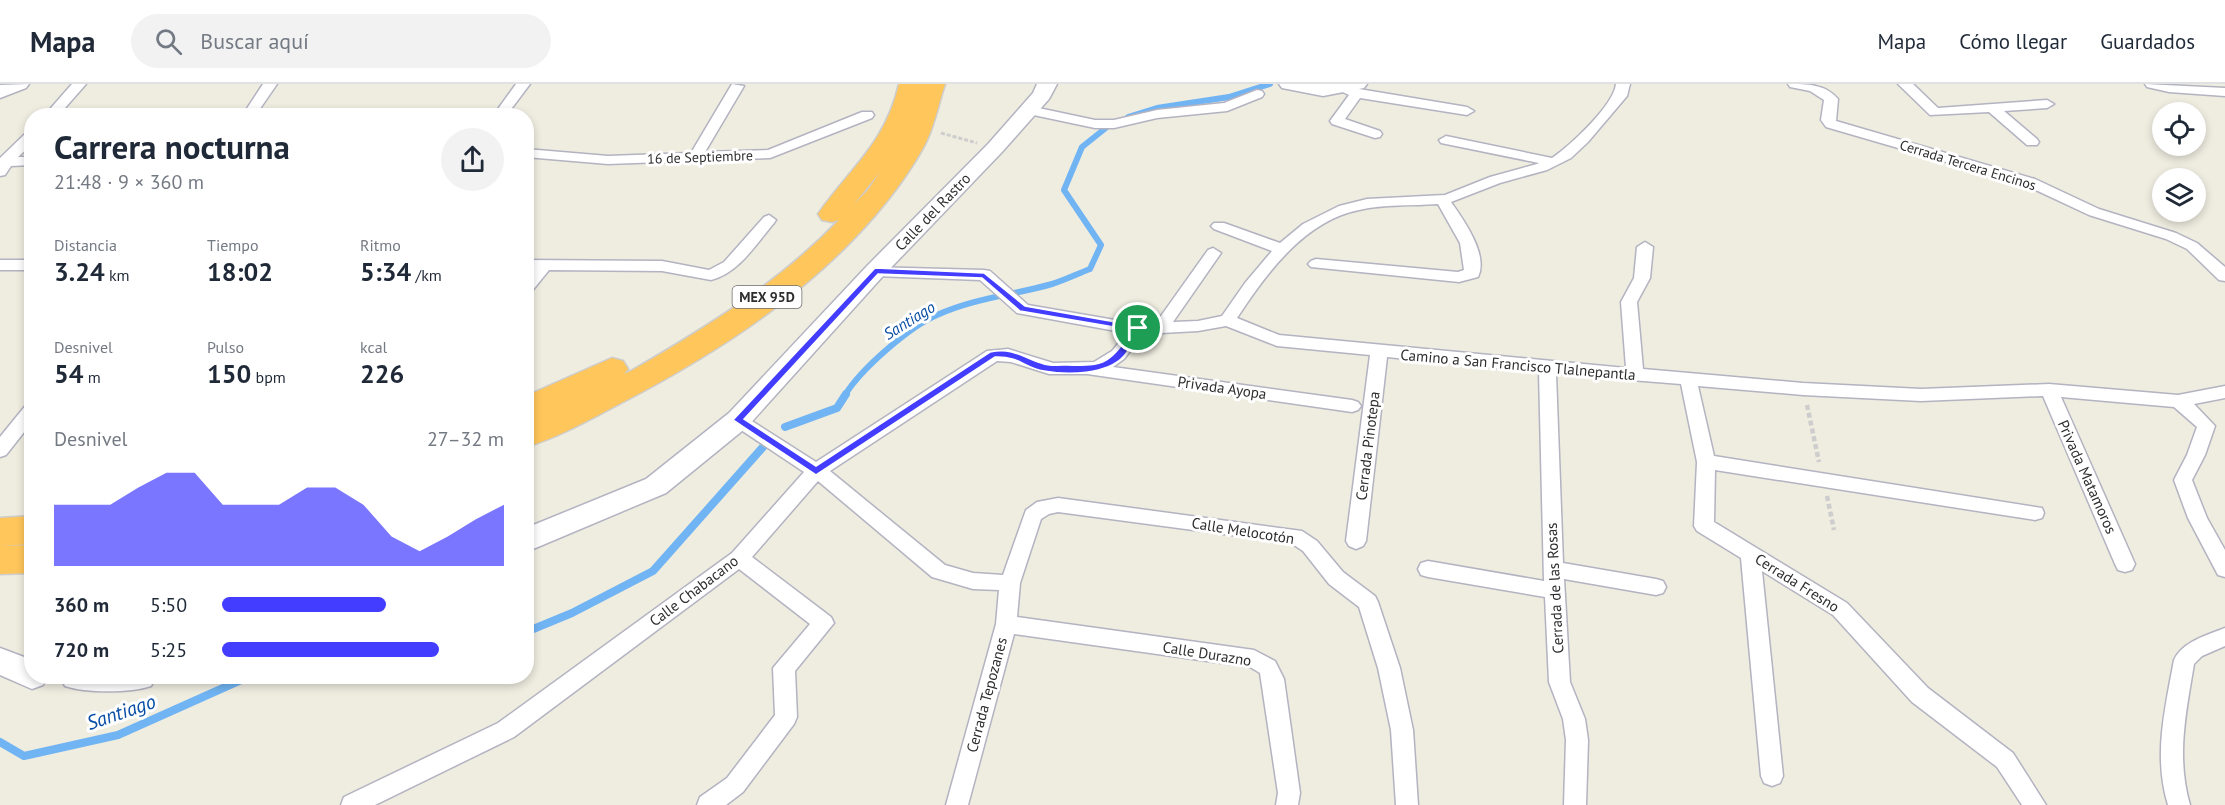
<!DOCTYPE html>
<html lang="es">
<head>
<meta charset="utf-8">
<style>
  :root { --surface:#fff; --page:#f2f2f3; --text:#1f2937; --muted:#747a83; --line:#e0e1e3; --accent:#433dff }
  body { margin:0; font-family:"PT Sans",sans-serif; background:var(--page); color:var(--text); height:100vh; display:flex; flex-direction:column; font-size:22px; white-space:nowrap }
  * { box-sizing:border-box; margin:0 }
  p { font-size:20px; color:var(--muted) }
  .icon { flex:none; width:33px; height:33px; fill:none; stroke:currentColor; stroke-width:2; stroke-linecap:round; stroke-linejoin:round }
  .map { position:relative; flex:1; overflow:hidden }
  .drawer { position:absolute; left:24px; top:24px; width:510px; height:576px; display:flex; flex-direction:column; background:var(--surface); border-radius:24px; box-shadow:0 3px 9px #0003 }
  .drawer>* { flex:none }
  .controls { position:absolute; left:2152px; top:18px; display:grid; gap:12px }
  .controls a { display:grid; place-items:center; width:54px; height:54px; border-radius:50%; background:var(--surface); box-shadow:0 3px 9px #0003; font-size:30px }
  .pin { position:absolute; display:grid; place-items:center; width:51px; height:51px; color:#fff; margin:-26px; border:3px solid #fff; border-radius:50%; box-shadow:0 2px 6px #0007 }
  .round { display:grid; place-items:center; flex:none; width:63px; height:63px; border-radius:32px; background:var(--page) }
  .summary { display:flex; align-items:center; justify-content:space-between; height:102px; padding:0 30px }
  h1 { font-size:33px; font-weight:600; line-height:45px }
  .metrics { display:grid; grid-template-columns:repeat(3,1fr); gap:9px; height:102px; padding:6px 30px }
  .metrics div { display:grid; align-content:center }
  .metrics b { font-size:26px; font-weight:600 }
  .metrics small { font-size:16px; font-weight:400 }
  .metrics p { font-size:16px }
  .chart { height:168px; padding:12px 30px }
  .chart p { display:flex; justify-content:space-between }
  .chart svg { width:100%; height:108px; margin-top:6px; fill:var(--accent); opacity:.7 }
  ul { padding:0 30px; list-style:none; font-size:20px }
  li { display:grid; grid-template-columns:96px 72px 1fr; align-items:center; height:45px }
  li i { height:15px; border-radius:8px; background:var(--accent) }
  header { display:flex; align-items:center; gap:36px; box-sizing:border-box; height:84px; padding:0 30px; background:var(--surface); border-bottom:2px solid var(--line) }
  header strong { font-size:28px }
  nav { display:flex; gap:33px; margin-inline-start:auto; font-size:21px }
  .search { width:420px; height:54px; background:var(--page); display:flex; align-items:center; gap:15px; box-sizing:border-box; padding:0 21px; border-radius:33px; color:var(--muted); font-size:22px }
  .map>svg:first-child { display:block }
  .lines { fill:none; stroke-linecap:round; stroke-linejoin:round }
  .stream-far1 { stroke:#71b4f3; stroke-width:6 }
  .stream { stroke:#71b4f3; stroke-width:8 }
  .minor-casing { stroke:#b3b3c1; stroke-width:3 }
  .secondary-casing { stroke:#b3b3c1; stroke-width:3 }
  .motorway-casing { stroke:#cdcdcd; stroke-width:3 }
  .path-far1 { stroke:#cdcdcd; stroke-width:3; stroke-dasharray:4 2; stroke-linecap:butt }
  .path { stroke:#cdcdcd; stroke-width:4.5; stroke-dasharray:5 3; stroke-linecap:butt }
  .minor { fill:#fff; fill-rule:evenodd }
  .secondary { fill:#fff; fill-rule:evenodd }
  .motorway { fill:#ffc65b; fill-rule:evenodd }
  .route { fill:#433dff; stroke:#fff; stroke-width:1.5; fill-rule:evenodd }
  .labels { text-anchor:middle; stroke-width:6; stroke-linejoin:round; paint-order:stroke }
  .far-street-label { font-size:14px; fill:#2d2d2d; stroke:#fff }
  .shield { fill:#fff; stroke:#6c6c6c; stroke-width:1.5 }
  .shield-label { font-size:14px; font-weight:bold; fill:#2d2d2d }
  .street-label { font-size:15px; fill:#2d2d2d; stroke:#fff }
  .water-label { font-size:16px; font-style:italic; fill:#094ea5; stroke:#fff }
  .near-water-label { font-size:20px; font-style:italic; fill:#094ea5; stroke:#fff }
</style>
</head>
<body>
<header>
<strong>Mapa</strong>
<div class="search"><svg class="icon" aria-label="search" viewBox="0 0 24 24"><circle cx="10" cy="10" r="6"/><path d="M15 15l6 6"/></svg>Buscar aquí</div>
<nav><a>Mapa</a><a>Cómo llegar</a><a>Guardados</a></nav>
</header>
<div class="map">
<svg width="2225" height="721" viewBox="0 0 2225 721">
  <rect width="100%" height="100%" fill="#efece0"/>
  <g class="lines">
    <path class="stream-far1" d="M1128 33 1157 24 1229 13 1270 0
      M845 311C861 285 909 243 937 231 974 214 1014 211 1052 200 1065 196 1077 190 1090 185L1101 161 1064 106 1082 63 1112 39"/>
    <path class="stream" d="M785 343 837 324 846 310
      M526 548 572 529 653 487 763 363
      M0 658 24 672 118 651 250 592"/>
    <g class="minor-casing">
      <path id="minor" d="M72 0H86L58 32H44Z
        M263 0H277L255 32H242Z
        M516 0H530L506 32H493Z
        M732 0 744 2 705 68 768 66 862 28H872L874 31 872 34 770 74 608 80 526 73V65L608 72 691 69Z
        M1341 0 1359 5 1467 23 1474 27 1467 31 1360 14 1345 35 1380 47 1382 50 1380 53 1375 54 1332 40 1330 37 1349 11 1334 4Z
        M1616 0H1630L1627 12 1588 58 1571 74 1547 86 1500 99 1451 118C1463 135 1489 171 1478 193L1459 198 1311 183 1308 180 1311 177 1316 175 1458 188 1464 186 1460 159 1438 120C1412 122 1385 120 1359 126 1304 137 1266 190 1237 234L1279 251 1626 284 1621 218 1634 194 1637 163 1645 158 1653 163 1650 194 1637 218 1643 285 1803 299 1921 305 2049 300 2178 311 2225 302V314L2194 320 2215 342 2205 371 2192 396 2207 434 2225 466V493L2218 491 2188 434 2174 396 2187 371 2197 343 2174 323 2061 313 2135 480 2132 486 2125 488 2118 486 2115 480 2043 312 1921 317 1803 311 1698 302 1714 372 2042 424 2044 429 2042 434 2035 436 1715 386 1714 438 1847 519 1928 604 2013 669 2046 721H2022L1997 683 1912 618 1833 531 1762 487 1783 692 1780 699 1772 702 1764 699 1761 692 1741 474 1697 447 1694 442 1697 378 1681 300 1556 290 1563 479 1656 495 1663 497 1666 503 1663 509 1656 511 1564 495 1570 598 1585 635 1588 656 1586 721H1564L1566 656 1563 635 1549 598 1545 513 1428 493 1421 491 1418 485 1421 479 1428 477 1544 497 1539 288 1387 273 1366 457 1363 462 1356 465 1349 462 1346 457 1370 271 1277 262 1226 242 1198 247 1143 250 1124 275 1113 283 1352 316 1358 318 1361 322 1358 326 1352 328 1087 290H1049L1011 278 997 277 830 387 945 481 973 489 1003 491 1026 426 1037 418 1058 414 1302 447 1317 457 1343 488 1375 512 1378 518 1400 584 1413 646 1418 721H1396L1391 646 1378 584 1359 523 1329 500 1303 467 1291 459 1058 428 1049 430 1041 435 1020 499 1017 533 1254 566 1275 577 1284 595 1300 709 1298 721H1276L1278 709 1260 589 1250 583 1014 550 968 721H946L996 540 999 506 973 505 932 493 818 397 752 473 831 533 834 539 795 587 797 633 794 640 743 708 726 721H697L700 713 727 694 775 631 773 584 810 540 739 485 514 653 375 721H341L344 713 498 639 732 469 804 388 732 340 729 336 732 332 738 330 744 332 816 378 987 267 1008 265 1053 279 1094 278 1112 267 1127 249 1017 229 980 196 875 192 867 187 869 183 984 186 990 187 1028 221 1138 240 1156 239 1208 166 1213 164 1221 169 1173 238 1198 237 1222 232 1245 199 1272 167 1214 145 1211 142 1214 139H1224L1280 159 1303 140 1339 122 1367 115 1445 111 1490 93 1537 80 1539 79 1441 59 1439 56 1446 52 1552 74C1570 62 1614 21 1616 0Z
        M1788 0C1808 0 1825 0 1838 15L1836 37 2035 95 2099 125 2176 149 2197 159 2225 183V197L2219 196 2187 165 2166 155 2089 131 2025 101 1826 43 1821 36 1824 16 1810 7 1790 3Z
        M1898 0H1913L1938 24 2047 16 2054 20 2047 24 2004 27 2037 55 2039 58 2037 61H2027L1989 28 1930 31Z
        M2145 0 2225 4V12L2169 8 2147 3Z
        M1257 6 1262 7 1264 10 1262 13 1227 27 1157 34 1114 44H1095L1024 29 1022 26 1029 22 1095 36H1114L1157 26 1224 19Z
        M32 47V60L18 73H32V81L11 82 5 91 0 92V74L27 48Z
        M769 131 776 136 774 139C756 160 739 189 711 196L662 187 549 186 532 207 526 208V192L532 186H526V176L662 177 709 186 724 178 764 133Z
        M0 176H32V186H0Z
        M32 319V338L6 371 0 373V353L26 321Z
        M2225 544V562L2202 572 2194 580C2186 628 2176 673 2190 721H2168C2153 672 2165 625 2174 576 2182 558 2207 551 2225 544Z"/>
    </g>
    <g class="secondary-casing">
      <path id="secondary" d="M29 0 26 4 0 14V1Z
        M1037 0H1057L1049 15 1002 68 883 192 747 343 666 409 526 468V444L646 395 729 329 867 182 988 60 1033 9Z
        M1279 0H1367L1364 4 1323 12 1282 4Z
        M0 564 32 576V592H47L43 601 32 605 0 591Z
        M60 592H156L151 602C131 609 85 609 65 602Z"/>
    </g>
    <g class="motorway-casing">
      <path id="motorway" d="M899 0H945C939 18 935 39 927 56 918 75 900 101 887 117 818 204 719 268 621 319 591 335 559 353 526 363V312L612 274 623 277 628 285 624 290 631 287C705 244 779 199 839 136L832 138 822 136 818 130C851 83 885 60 899 0ZM880 88 868 106 854 120Z
        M32 432V460L0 462V434Z
        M32 461V489L0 490V462Z"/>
    </g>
    <path class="path-far1" d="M941 49 977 59"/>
    <path class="path" d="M1807 321 1819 378
      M1827 412 1834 446"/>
    <use href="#minor" class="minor"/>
    <use href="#secondary" class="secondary"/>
    <use href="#motorway" class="motorway"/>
  </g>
  <path class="route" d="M875 184 984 189 1025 222 1138 242 1142 244C1136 253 1131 264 1124 272 1107 291 1067 291 1044 287 1024 284 1020 272 995 273L816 391 733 336ZM878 190 982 194 1020 227 1132 246C1111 278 1105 283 1067 281 1060 281 1051 282 1044 280 1023 274 1014 263 990 268L816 382 744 335Z"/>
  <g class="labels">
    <g class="far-street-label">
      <text transform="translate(700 73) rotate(-2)" y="5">16 de Septiembre</text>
      <text transform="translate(1968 81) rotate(17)" y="5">Cerrada Tercera Encinos</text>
    </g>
    <rect class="shield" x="732.5" y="202" width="69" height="22" rx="4.5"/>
    <g class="shield-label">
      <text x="767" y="218">MEX 95D</text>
    </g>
    <g class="street-label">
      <text transform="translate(933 128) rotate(-46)" y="5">Calle del Rastro</text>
      <text transform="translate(1518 281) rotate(5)" y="5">Camino a San Francisco Tlalnepantla</text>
      <text transform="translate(1222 304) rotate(8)" y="5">Privada Ayopa</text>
      <text transform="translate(1368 362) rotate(-83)" y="5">Cerrada Pinotepa</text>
      <text transform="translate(2087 393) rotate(66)" y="5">Privada Matamoros</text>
      <text transform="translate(1243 447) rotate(9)" y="5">Calle Melocotón</text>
      <text transform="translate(1797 499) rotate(32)" y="5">Cerrada Fresno</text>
      <text transform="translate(1555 504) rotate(-93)" y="5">Cerrada de las Rosas</text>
      <text transform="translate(694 507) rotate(-37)" y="5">Calle Chabacano</text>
      <text transform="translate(1207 570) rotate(9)" y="5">Calle Durazno</text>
      <text transform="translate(987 611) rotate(-75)" y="5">Cerrada Tepozanes</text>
    </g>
    <g class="water-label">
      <text transform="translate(909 236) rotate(-32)" y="6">Santiago</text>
    </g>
    <g class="near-water-label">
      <text transform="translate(121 628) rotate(-19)" y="7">Santiago</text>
    </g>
  </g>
</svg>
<div class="controls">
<a><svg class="icon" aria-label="locate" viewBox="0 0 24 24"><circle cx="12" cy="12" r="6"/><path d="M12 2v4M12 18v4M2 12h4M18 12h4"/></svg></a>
<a><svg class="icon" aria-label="layers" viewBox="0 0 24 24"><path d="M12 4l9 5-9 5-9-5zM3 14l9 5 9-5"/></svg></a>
</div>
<div class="pin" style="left:1138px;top:244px;background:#1e9e55"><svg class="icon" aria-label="arrive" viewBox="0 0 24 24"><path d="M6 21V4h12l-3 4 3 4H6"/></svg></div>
<section class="drawer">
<div class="summary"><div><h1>Carrera nocturna</h1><p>21:48 · 9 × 360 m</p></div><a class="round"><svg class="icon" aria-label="share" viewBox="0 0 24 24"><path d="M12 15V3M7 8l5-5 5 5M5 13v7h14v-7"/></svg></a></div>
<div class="metrics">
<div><p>Distancia</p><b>3.24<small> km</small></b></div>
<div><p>Tiempo</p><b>18:02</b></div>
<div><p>Ritmo</p><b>5:34<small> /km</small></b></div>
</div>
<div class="metrics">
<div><p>Desnivel</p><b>54<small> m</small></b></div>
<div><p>Pulso</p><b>150<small> bpm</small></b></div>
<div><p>kcal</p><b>226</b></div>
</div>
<div class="chart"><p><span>Desnivel</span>27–32 m</p>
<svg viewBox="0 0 160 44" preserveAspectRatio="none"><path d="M0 44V19L10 19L20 19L30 12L40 6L50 6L60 19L70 19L80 19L90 12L100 12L110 19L120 32L130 38L140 32L150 25L160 19V44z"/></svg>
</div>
<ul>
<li><b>360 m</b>5:50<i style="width:58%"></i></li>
<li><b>720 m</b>5:25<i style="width:77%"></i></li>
</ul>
</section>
</div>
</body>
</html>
